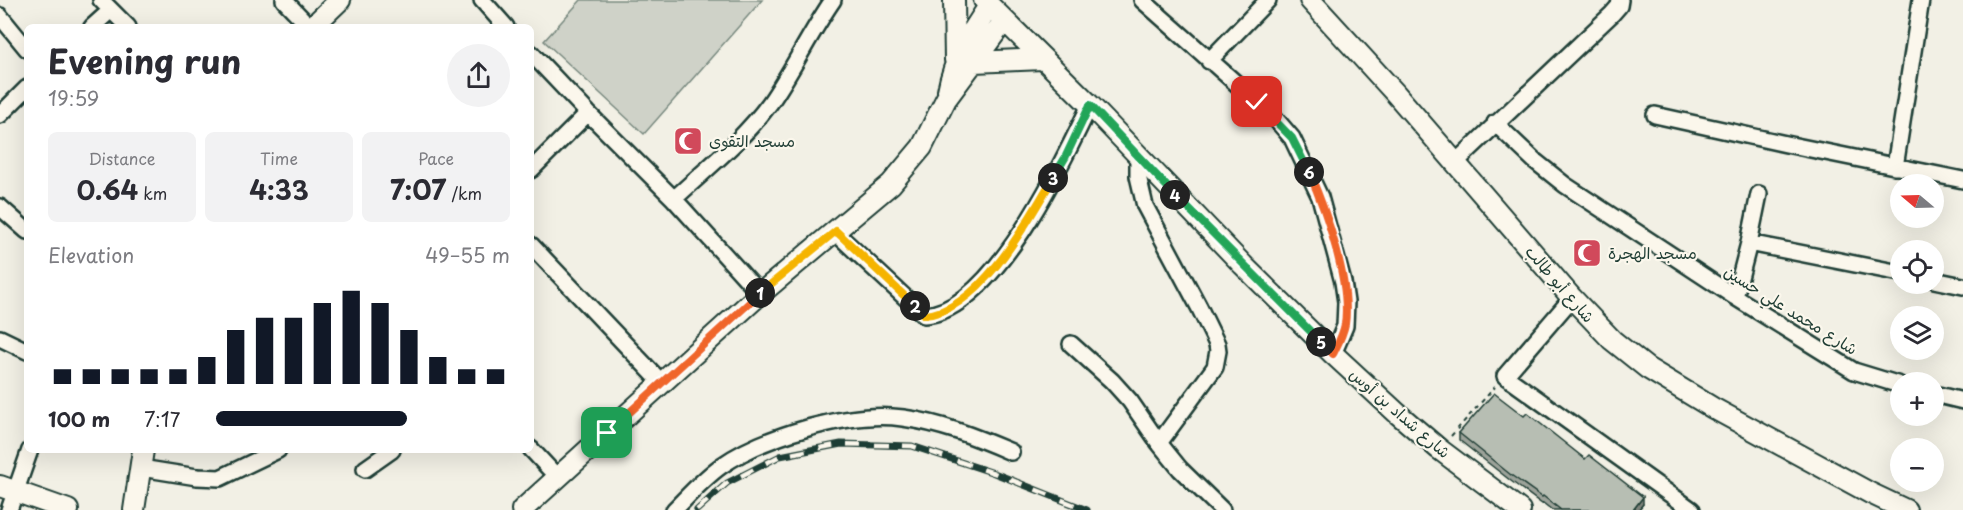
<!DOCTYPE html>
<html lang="en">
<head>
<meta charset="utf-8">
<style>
  :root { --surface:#fff; --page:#f2f2f3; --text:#2b2b33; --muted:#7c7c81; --accent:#111827 }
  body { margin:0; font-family:"Playpen Sans","Playpen Sans Arabic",sans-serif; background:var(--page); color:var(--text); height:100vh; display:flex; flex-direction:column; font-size:22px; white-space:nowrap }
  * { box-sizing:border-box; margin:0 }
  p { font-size:20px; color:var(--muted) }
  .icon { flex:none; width:33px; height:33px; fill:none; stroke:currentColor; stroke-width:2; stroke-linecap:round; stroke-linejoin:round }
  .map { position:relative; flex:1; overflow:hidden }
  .drawer { position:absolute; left:24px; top:24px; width:510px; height:429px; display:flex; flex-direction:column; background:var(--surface); border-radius:9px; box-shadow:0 6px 24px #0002 }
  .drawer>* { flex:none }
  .needle { width:39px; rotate:289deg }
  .fabs { position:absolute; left:1890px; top:174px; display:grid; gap:12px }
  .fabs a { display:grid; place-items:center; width:54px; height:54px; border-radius:50%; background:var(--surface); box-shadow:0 6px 24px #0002; font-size:30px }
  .pin { position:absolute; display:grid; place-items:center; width:51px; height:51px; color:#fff; margin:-26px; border-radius:12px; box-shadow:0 3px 9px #0006 }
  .km { position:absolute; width:30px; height:30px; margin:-15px; border-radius:50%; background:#222; color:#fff; font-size:16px; line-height:30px; text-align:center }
  .round { display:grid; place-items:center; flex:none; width:63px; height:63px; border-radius:32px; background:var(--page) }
  .head { display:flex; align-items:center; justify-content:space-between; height:102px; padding:0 24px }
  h1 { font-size:33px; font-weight:700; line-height:45px }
  .figures { display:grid; grid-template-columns:repeat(3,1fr); gap:9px; height:102px; padding:6px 24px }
  .figures div { display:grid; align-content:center; border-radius:9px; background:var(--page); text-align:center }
  .figures b { font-size:26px; font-weight:700 }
  .figures small { font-size:16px; font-weight:400 }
  .figures p { font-size:16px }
  .chart { height:168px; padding:12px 24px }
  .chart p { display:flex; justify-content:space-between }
  .chart svg { width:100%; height:108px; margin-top:6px; stroke:var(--accent); stroke-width:6 }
  ul { padding:0 24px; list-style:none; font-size:20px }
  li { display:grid; grid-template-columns:96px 72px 1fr; align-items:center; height:45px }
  li i { height:15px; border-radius:8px; background:var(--accent) }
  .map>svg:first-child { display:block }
  .green { fill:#cfd2c8; stroke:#77887e; stroke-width:1.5 }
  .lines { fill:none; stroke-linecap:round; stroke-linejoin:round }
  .minor-casing { stroke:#1f3d34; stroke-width:20 }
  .tertiary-casing { stroke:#1f3d34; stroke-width:24 }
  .path { stroke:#1f3d34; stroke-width:2; stroke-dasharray:4.5 4.5; stroke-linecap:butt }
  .minor { stroke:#fbf7ec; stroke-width:15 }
  .tertiary { stroke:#fbf7ec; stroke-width:20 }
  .rail-casing { stroke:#1f3d34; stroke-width:7 }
  .rail { stroke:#fbf7ec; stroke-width:4.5; stroke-dasharray:14; stroke-linecap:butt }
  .wall { fill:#9da39a; stroke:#1f3d34; stroke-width:1.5 }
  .shaded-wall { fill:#80857d; stroke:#1f3d34; stroke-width:1.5 }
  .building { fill:#b7beb3; stroke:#1f3d34; stroke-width:1.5 }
  .split-1-casing { stroke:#fff; stroke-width:12 }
  .split-2-casing { stroke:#fff; stroke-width:12 }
  .split-3-casing { stroke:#fff; stroke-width:12 }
  .split-4-casing { stroke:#fff; stroke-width:12 }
  .split-5-casing { stroke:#fff; stroke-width:12 }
  .split-6-casing { stroke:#fff; stroke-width:12 }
  .split-7-casing { stroke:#fff; stroke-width:12 }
  .split-1 { stroke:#f0652b; stroke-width:8 }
  .split-2 { stroke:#f5b400; stroke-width:8 }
  .split-3 { stroke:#f5b400; stroke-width:8 }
  .split-4 { stroke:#22a559; stroke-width:8 }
  .split-5 { stroke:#22a559; stroke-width:8 }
  .split-6 { stroke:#f0652b; stroke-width:8 }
  .split-7 { stroke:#22a559; stroke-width:8 }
  .labels { text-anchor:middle; stroke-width:4.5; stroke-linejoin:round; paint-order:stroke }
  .poi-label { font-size:16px; fill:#1f3d34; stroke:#fbf7ec; text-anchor:start }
  .street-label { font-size:16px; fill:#1f3d34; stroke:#fbf7ec }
</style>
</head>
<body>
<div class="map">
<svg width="1963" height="510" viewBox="0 0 1963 510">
  <rect width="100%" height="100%" fill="#f2f0e5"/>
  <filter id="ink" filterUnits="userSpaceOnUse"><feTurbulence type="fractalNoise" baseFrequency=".0167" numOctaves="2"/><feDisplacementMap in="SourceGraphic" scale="12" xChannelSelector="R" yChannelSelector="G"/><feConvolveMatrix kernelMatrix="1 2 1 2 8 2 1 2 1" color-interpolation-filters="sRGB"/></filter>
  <g filter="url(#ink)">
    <path class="green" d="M581 0H762L644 134 544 41Z"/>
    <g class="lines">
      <g class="minor-casing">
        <path id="minor" d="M101 0 128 27
          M284 0 310 27
          M482 0 506 27
          M1142 0 1274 117 1292 138 1320 197 1343 282 1346 302 1345 326 1333 354
          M0 16 27 49
          M92 27 111 10
          M531 53 588 113 674 199 760 294
          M1209 61 1268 0
          M0 115 27 88
          M1655 115 1786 144 1963 180
          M1495 123 1535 161 1565 185 1735 297 1854 371 1900 385
          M1138 157V176L1145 206 1199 307 1217 344 1218 351 1215 367 1159 443
          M1456 162 1612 14 1619 6 1620 0
          M1895 167 1921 0
          M531 170 588 113
          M674 199C707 168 743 140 770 103 793 70 810 33 833 0
          M0 207 27 231
          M835 232 924 315C993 312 1064 160 1090 105
          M1749 243 1759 194
          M531 245 661 382
          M1934 280 1963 286
          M1735 297 1749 243 1900 273
          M1572 298 1505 376 1692 510
          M0 338 27 351
          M1071 344 1112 381 1130 401 1159 443 1180 469 1222 510
          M1934 394 1963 401
          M531 449 558 478
          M141 468 197 477 220 478 278 450
          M365 469 392 450
          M9 510 30 450
          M674 510C689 495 703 479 721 466 764 436 851 410 903 418 941 423 976 437 1011 452"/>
      </g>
      <g class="tertiary-casing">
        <path id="tertiary" d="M954 0 955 60
          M984 0 1090 105 1243 265 1333 354 1398 414 1439 449 1520 510
          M1310 0 1396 94 1572 298 1612 340 1647 368 1713 408 1870 493 1906 510
          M312 27 340 0
          M974 62 1043 59
          M948 91C954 58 971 33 989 6
          M0 486 68 510
          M134 510 143 450
          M522 510 760 294 891 184 922 147 946 99 1004 21"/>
      </g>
      <path class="path" d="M1451 436 1495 387"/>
      <use href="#minor" class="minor"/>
      <use href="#tertiary" class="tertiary"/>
      <g class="rail-casing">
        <path id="rail" d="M697 510 727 483 780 456 841 444 912 446 994 473 1087 510"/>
      </g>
      <use href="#rail" class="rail"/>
    </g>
    <path class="wall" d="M1524 416 1585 459 1643 504 1638 510H1552L1543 503 1542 504 1511 481 1459 440V433Z"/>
    <path class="shaded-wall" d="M1643 497V504L1638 510H1633Z"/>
    <path class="building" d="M1494 393 1524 416 1527 413 1585 459 1589 455 1643 497 1633 510H1561L1543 496 1542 497 1511 475 1459 433Z"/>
  </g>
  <g class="lines" filter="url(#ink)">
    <g class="split-1-casing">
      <path id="split-1" d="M607 433 760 293"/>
    </g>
    <g class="split-2-casing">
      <path id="split-2" d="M760 293 836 231 915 306"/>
    </g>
    <g class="split-3-casing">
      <path id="split-3" d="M915 306 924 315C978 313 1029 220 1053 178"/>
    </g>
    <g class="split-4-casing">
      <path id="split-4" d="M1053 178 1065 158 1090 105 1175 195"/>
    </g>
    <g class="split-5-casing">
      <path id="split-5" d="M1175 195 1321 342"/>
    </g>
    <g class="split-6-casing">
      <path id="split-6" d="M1309 172C1326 211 1351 282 1345 324 1343 335 1338 344 1333 354L1321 342"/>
    </g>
    <g class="split-7-casing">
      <path id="split-7" d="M1257 102 1292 138 1309 172"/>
    </g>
    <use href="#split-1" class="split-1"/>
    <use href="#split-2" class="split-2"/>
    <use href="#split-3" class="split-3"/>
    <use href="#split-4" class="split-4"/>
    <use href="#split-5" class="split-5"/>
    <use href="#split-6" class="split-6"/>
    <use href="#split-7" class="split-7"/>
  </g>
  <defs>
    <g id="mosque-square" transform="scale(1.5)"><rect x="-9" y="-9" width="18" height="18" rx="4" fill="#d1495b" stroke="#fbf7ec"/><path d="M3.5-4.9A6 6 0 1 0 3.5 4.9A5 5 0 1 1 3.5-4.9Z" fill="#fff"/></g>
  </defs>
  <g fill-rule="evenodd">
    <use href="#mosque-square" x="688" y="141"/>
    <use href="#mosque-square" x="1587" y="253"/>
  </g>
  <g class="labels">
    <g class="poi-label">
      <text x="709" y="147">مسجد التقوى</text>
      <text x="1608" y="259">مسجد الهجرة</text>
    </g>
    <g class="street-label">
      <text transform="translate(1560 284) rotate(49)" y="6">شارع أبو طالب</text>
      <text transform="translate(1791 310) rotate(32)" y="6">شارع محمد علي حسين</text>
      <text transform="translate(1400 413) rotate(41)" y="6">شارع شداد بن أوس</text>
    </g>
  </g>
</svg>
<div class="fabs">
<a><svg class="needle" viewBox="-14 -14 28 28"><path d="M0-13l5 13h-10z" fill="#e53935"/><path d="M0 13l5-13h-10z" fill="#7c7c81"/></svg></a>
<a><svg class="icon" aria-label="locate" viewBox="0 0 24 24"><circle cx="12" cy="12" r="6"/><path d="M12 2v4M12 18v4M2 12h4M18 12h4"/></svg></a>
<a><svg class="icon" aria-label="layers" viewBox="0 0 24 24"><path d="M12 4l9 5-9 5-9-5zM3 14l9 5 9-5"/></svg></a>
<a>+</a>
<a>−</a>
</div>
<div class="pin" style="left:607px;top:433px;background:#1e9e55"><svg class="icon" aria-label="arrive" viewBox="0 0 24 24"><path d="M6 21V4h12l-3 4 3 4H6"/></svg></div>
<div class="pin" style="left:1257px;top:102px;background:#d93025"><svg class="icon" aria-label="check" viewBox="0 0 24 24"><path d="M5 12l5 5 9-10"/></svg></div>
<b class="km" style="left:760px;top:293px">1</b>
<b class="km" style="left:915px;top:306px">2</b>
<b class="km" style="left:1053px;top:178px">3</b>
<b class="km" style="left:1175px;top:195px">4</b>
<b class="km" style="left:1321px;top:342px">5</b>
<b class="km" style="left:1309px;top:172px">6</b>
<section class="drawer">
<div class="head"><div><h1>Evening run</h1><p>19:59</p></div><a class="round"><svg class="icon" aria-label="share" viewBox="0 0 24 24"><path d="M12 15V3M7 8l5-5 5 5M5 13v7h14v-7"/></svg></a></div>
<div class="figures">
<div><p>Distance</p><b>0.64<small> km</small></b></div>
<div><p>Time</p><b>4:33</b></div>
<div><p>Pace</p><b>7:07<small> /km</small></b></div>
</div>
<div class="chart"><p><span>Elevation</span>49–55 m</p>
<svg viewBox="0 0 160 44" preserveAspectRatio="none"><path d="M5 44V38M15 44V38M25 44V38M35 44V38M45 44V38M55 44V33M65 44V22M75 44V17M85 44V17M95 44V11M105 44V6M115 44V11M125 44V22M135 44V33M145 44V38M155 44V38"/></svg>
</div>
<ul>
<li><b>100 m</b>7:17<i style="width:65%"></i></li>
</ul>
</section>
</div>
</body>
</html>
